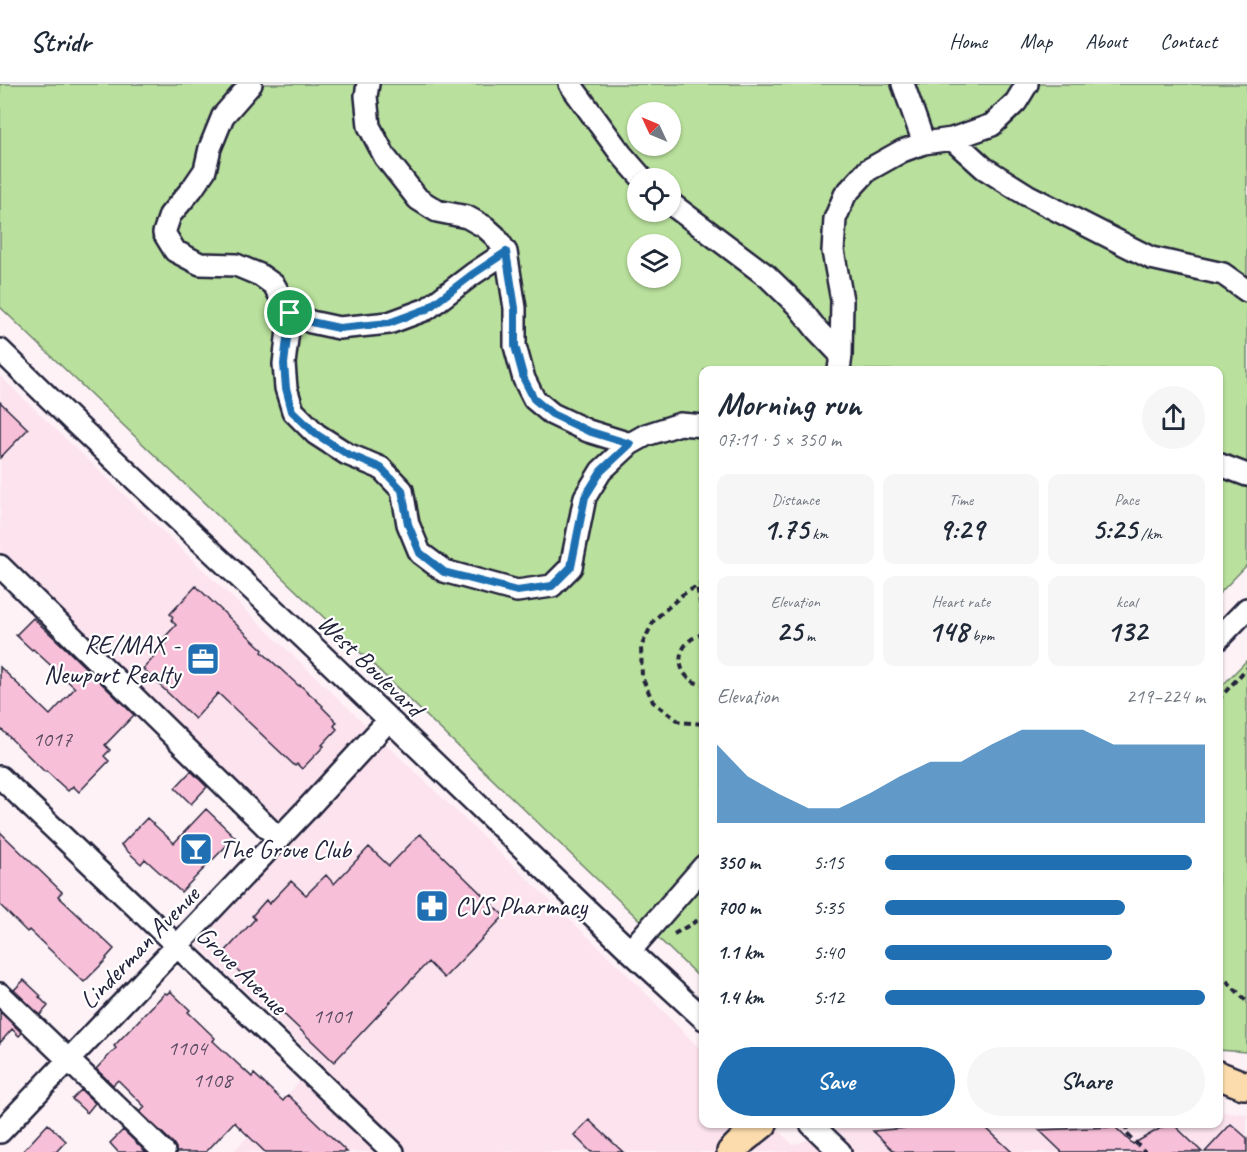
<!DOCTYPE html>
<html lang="en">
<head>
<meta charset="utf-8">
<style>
  :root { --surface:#fff; --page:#f6f6f7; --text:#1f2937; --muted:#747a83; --line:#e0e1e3; --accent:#1f6fb2 }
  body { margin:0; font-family:Caveat,sans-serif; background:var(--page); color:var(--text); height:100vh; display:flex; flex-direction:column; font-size:22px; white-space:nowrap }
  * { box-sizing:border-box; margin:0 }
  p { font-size:20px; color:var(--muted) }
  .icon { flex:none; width:33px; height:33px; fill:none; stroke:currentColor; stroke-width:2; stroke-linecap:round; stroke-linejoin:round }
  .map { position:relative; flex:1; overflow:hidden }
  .sheet { position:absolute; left:699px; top:282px; width:524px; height:762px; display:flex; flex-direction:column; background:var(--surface); border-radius:12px; box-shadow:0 2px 4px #0004 }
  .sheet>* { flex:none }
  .needle { width:39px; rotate:314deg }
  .tools { position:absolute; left:627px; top:18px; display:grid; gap:12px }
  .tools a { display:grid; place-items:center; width:54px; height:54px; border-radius:50%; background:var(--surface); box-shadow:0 2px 4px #0004; font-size:30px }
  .pin { position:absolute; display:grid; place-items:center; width:51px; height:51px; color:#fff; margin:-26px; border:3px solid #fff; border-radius:50%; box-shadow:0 2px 6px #0007 }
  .round { display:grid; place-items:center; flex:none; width:63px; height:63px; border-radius:32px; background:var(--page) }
  .overview { display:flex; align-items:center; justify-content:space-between; height:102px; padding:0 18px }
  h1 { font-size:33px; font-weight:700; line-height:45px }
  .metrics { display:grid; grid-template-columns:repeat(3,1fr); gap:9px; height:102px; padding:6px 18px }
  .metrics div { display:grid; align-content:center; border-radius:12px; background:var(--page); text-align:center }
  .metrics b { font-size:30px; font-weight:700 }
  .metrics small { font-size:16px; font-weight:400 }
  .metrics p { font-size:16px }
  .chart { height:168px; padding:12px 18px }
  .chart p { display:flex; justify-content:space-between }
  .chart svg { width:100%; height:108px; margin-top:6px; fill:var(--accent); opacity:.7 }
  .action { display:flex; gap:12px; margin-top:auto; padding:12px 18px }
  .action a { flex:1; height:69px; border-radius:36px; background:var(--accent); color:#fff; font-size:24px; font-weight:700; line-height:69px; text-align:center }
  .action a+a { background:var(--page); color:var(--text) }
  ul { padding:0 18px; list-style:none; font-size:20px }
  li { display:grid; grid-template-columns:96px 72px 1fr; align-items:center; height:45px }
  li i { height:15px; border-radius:8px; background:var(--accent) }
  header { display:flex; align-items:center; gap:36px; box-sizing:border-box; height:84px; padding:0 30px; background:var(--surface); border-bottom:2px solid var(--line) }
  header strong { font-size:28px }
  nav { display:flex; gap:33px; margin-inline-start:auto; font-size:21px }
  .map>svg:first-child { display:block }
  .built { fill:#fce3ee }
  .green { fill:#b9e09c; stroke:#6e816c; stroke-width:1.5; fill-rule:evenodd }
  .building { fill:#f8c0d8; stroke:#22223b; stroke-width:1.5 }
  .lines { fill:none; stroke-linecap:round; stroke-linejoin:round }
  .minor-casing { stroke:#22223b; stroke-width:26 }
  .major-casing { stroke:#22223b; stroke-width:32 }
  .path { stroke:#22223b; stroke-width:4; stroke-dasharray:6 4.5; stroke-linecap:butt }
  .minor { stroke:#fff; stroke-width:21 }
  .major { stroke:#fcdcac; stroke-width:27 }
  .route-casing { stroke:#fff; stroke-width:12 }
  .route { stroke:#1f6fb2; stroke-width:8 }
  .labels { text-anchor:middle; stroke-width:4.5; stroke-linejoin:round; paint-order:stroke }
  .number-label { font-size:22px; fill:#584a62 }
  .poi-label { font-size:26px; fill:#22223b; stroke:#fff; text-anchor:start }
  .street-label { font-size:26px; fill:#22223b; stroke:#fff }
</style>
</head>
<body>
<header>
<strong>Stridr</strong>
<nav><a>Home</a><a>Map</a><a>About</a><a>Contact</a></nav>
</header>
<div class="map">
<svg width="1247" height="1068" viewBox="0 0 1247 1068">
  <rect width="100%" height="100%" fill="#fef2f7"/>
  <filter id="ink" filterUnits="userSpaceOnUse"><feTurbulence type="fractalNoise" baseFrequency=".0167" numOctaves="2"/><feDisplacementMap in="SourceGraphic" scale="12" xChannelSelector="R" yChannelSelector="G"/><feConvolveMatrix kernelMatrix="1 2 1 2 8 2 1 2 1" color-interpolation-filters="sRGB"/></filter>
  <g filter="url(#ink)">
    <path class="built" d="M0 292 626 889 703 968 704 1040H772L793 1061 852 1040H1218V1028H1230L1247 1030V1068H233L319 977 196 860 295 754 0 473Z"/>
    <path class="green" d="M0 0H1247V481L1218 511V286H704L703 897 0 223ZM638 28H670V62H638ZM638 94H670V128H638ZM638 160H670V194H638Z
      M1247 576V968L1218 966V606Z"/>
    <path class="building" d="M0 318 28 345 0 374Z
      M196 502 263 566 262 568 299 602 300 601 323 622 322 623 337 638 334 642 337 645 322 661 324 662 302 685 297 680 295 682 218 609 195 635 143 585 167 559 163 555 176 541 171 536 173 533 170 530Z
      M33 534 63 562 134 631 105 661 110 666 104 672 109 677 79 708 73 702 68 707 46 687 45 688 0 644V583L50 631 75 604 33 565 32 566 16 551Z
      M191 687 207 703 191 720 175 704Z
      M206 725 235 753 181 808 145 775 141 780 121 761 147 734 174 759Z
      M0 748 62 808 58 812 114 865 106 874 107 875 84 898 29 846 27 848 0 821Z
      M420 750 504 832 444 894 428 878 334 978 222 871 255 835 252 832 266 816 269 820 291 797 306 811 326 791 334 800 369 763 389 782Z
      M24 896 41 912 39 913 48 922 40 931 14 906Z
      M170 907 190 926 188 928 215 954 213 957 252 993 254 990 283 1017 288 1011 347 1068H265L234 1038 206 1068H176V1064L173 1059 140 1028 145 1023 118 996 113 1001 96 985 116 964 114 962 165 909 167 910Z
      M0 928 22 949 19 952 12 945 0 959Z
      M81 1006 95 1019 87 1029 72 1015Z
      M589 1036 623 1068H591L574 1051Z
      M48 1040 66 1057 56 1068H22Z
      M1173 1040 1202 1068H1062L1039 1046 1115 1043 1133 1060 1166 1041Z
      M1231 1040 1247 1054V1068H1205Z
      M928 1042 986 1044 1012 1068H895L873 1047Z
      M123 1046 146 1068H118L110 1059Z"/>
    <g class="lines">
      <g class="minor-casing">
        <path id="minor" d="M251 0 223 32 210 64 205 86 192 105 170 131 164 149 175 167 200 180 236 181 260 191 274 201 290 229 284 280 286 304 293 327 316 350 347 370 381 384 402 406 408 440 420 469 444 487 517 507 552 502 571 483 585 413 601 387 630 360 646 351 680 340 704 342
          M368 0 366 12 369 42 385 73 418 115 437 127 467 133 485 143 495 152 506 168 515 224V262L524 295 534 315 552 330 588 347 630 360
          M570 0 621 70 642 94
          M903 0 924 59
          M952 55 984 84 1027 111 1151 174 1223 190 1247 207
          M670 119 767 192 798 222 817 246 841 271
          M290 229 311 238 339 244 389 239 427 225 473 190 506 168
          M0 266 77 341 304 554 630 867 704 935
          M839 286 841 271 842 216 833 167 835 135 845 111 868 86 902 67 924 59 952 55 992 41 1016 18 1027 0
          M1218 380 1247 391
          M0 482 279 755
          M1218 555 1247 525
          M0 693 393 1068
          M630 867 704 782
          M0 910 164 1068
          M811 1040 840 1068
          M0 1048 306 726 389 636"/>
      </g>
      <g class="major-casing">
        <path id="major" d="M1218 991 1243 1001H1247
          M731 1068 744 1055 763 1040"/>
      </g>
      <path class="path" d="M704 499 697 502 704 539
        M704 506 697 502 682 511 654 536 641 563 642 593 653 618 680 638 704 640
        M704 550C673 556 672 596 704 601
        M1218 616 1247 584
        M674 850 698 836 704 830
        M1218 891 1228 898 1247 918
        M1126 1040 1127 1050 1145 1068"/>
      <use href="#minor" class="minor"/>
      <use href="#major" class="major"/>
    </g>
  </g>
  <g class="lines" filter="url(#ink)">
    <g class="route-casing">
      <path id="route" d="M506 168 515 224V262L524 295 534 315 552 330 588 347 630 360 601 387 585 413 571 483 552 502 517 507 444 488 420 469 408 440 402 406 381 384 347 370 316 350 292 327 286 304 284 280 290 229 311 238 339 244 389 239 427 225 473 190Z"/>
    </g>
    <use href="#route" class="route"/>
  </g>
  <defs>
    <g id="office-square" transform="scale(1.725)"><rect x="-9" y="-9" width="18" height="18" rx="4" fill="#1f6fb2" stroke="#fff"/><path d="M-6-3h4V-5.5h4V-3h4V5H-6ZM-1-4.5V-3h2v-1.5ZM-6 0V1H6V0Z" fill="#fff"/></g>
    <g id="bar-square" transform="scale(1.725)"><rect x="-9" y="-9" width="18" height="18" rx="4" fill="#1f6fb2" stroke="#fff"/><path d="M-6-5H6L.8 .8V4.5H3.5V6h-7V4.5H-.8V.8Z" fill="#fff"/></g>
    <g id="pharmacy-square" transform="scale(1.725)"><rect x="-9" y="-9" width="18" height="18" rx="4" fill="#1f6fb2" stroke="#fff"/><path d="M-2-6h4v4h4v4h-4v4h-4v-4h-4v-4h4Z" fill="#fff"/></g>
  </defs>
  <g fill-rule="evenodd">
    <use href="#office-square" x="203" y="575"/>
    <use href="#bar-square" x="196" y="765"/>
    <use href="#pharmacy-square" x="432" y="822"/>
  </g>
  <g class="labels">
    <g class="number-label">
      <text x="52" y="662">1017</text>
      <text x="332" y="939">1101</text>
      <text x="187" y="971">1104</text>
      <text x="212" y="1003">1108</text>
    </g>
    <g class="poi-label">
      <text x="180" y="569" text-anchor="end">RE/MAX -<tspan x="180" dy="30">Newport Realty</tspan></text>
      <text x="219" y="774">The Grove Club</text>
      <text x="455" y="831">CVS Pharmacy</text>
    </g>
    <g class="street-label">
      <text transform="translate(371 581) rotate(44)" y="9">West Boulevard</text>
      <text transform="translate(139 863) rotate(-46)" y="9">Linderman Avenue</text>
      <text transform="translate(242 886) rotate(44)" y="9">Grove Avenue</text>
    </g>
  </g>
</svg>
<div class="tools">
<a><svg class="needle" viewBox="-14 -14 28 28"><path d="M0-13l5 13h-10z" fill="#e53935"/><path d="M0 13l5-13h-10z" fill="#747a83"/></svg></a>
<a><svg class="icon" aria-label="locate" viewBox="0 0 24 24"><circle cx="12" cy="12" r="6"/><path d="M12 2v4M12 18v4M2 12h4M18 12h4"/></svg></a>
<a><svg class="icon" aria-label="layers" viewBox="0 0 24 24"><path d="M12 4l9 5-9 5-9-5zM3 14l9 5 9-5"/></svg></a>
</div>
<div class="pin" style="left:290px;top:229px;background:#1e9e55"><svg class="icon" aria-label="arrive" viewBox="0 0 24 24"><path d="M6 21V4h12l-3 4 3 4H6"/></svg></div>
<section class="sheet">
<div class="overview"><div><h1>Morning run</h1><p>07:11 · 5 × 350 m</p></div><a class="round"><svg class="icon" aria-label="share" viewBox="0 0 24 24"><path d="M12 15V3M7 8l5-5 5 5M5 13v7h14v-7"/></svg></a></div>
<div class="metrics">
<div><p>Distance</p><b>1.75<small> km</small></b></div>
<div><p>Time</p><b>9:29</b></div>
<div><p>Pace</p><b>5:25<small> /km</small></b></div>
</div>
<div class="metrics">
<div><p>Elevation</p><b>25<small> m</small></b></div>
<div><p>Heart rate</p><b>148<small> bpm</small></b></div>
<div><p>kcal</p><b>132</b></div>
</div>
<div class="chart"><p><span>Elevation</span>219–224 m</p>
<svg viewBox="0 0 160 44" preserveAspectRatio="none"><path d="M0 44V12L10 25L20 32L30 38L40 38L50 32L60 25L70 19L80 19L90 12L100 6L110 6L120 6L130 12L140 12L150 12L160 12V44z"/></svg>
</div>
<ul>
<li><b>350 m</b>5:15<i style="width:96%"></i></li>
<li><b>700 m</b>5:35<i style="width:75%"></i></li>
<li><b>1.1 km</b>5:40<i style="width:71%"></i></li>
<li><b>1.4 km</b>5:12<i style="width:100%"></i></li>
</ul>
<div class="action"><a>Save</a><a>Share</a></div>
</section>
</div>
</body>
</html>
